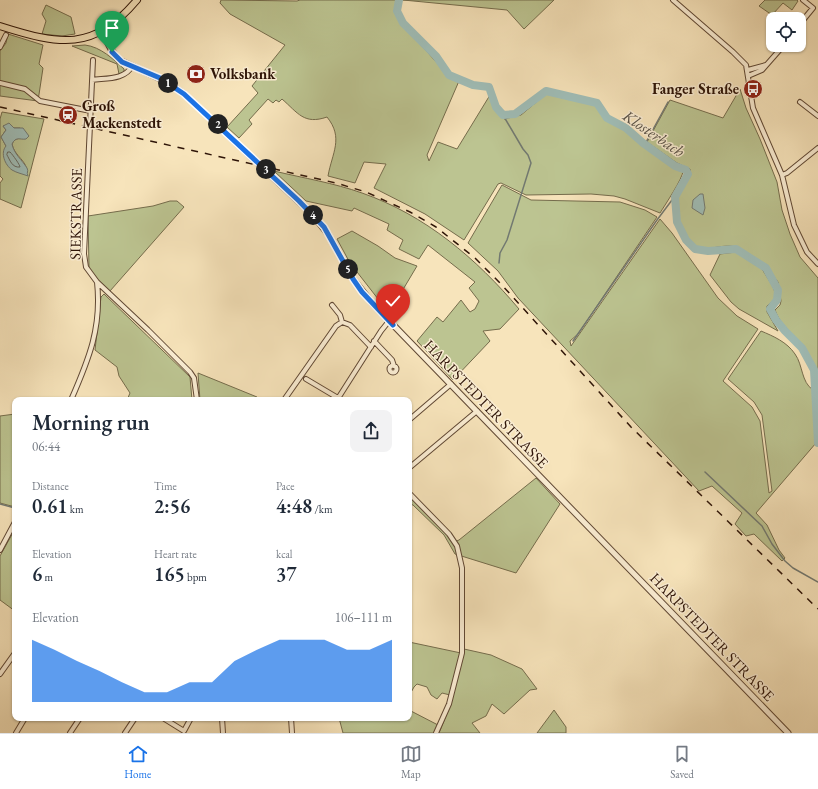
<!DOCTYPE html>
<html lang="en">
<head>
<meta charset="utf-8">
<style>
  :root { --surface:#fff; --page:#f2f2f3; --text:#1f2937; --muted:#747a83; --line:#e0e1e3; --accent:#1a73e8 }
  body { margin:0; font-family:"EB Garamond",serif; background:var(--page); color:var(--text); height:100vh; display:flex; flex-direction:column; font-size:15px; white-space:nowrap }
  * { box-sizing:border-box; margin:0 }
  p { font-size:13px; color:var(--muted) }
  .icon { flex:none; width:22px; height:22px; fill:none; stroke:currentColor; stroke-width:2; stroke-linecap:round; stroke-linejoin:round }
  .map { position:relative; flex:1; overflow:hidden }
  .details { position:absolute; left:12px; top:397px; width:400px; height:324px; display:flex; flex-direction:column; background:var(--surface); border-radius:8px; box-shadow:0 1px 3px #0004 }
  .details>* { flex:none }
  .tools { position:absolute; left:766px; top:12px; display:grid; gap:8px }
  .tools a { display:grid; place-items:center; width:40px; height:40px; border-radius:8px; background:var(--surface); box-shadow:0 1px 3px #0004; font-size:20px }
  .pin { position:absolute; display:grid; place-items:center; width:34px; height:34px; color:#fff; margin:-41px -17px; border-radius:50% 50% 50% 0; rotate:-45deg; box-shadow:0 0 4px #0007 }
  .pin .icon { rotate:45deg }
  .km { position:absolute; width:20px; height:20px; margin:-10px; border-radius:50%; background:#222; color:#fff; font-size:11px; line-height:20px; text-align:center }
  .round { display:grid; place-items:center; flex:none; width:42px; height:42px; border-radius:8px; background:var(--page) }
  .head { display:flex; align-items:center; justify-content:space-between; height:68px; padding:0 20px }
  h1 { font-size:22px; font-weight:600; line-height:30px }
  .figures { display:grid; grid-template-columns:repeat(3,1fr); gap:6px; height:68px; padding:4px 20px }
  .figures div { display:grid; align-content:center }
  .figures b { font-size:20px; font-weight:600 }
  .figures small { font-size:11px; font-weight:400 }
  .figures p { font-size:11px }
  .chart { height:112px; padding:8px 20px }
  .chart p { display:flex; justify-content:space-between }
  .chart svg { width:100%; height:72px; margin-top:4px; fill:var(--accent); opacity:.7 }
  .tabs { display:flex; justify-content:space-around; align-items:center; height:56px; border-top:1px solid var(--line); background:var(--surface); font-size:11px; color:var(--muted) }
  .tabs a { display:grid; justify-items:center; gap:2px }
  .tabs .selected { color:var(--accent) }
  .map>svg:first-child { display:block }
  .green { fill:#bcc491; stroke:#756c4c; fill-rule:evenodd }
  .water { fill:#9fbdb7; stroke:#727971 }
  .lines { fill:none; stroke-linecap:round; stroke-linejoin:round }
  .shore { stroke:#66685f; stroke-width:1 }
  .stream { stroke:#727971; stroke-width:1.5 }
  .river { stroke:#9fbdb7; stroke-width:8 }
  .building { fill:#e9af94; stroke:#2e1407 }
  .minor-casing { stroke:#604834; stroke-width:6 }
  .tertiary-casing { stroke:#604834; stroke-width:7 }
  .primary-casing { stroke:#2e1407; stroke-width:8 }
  .minor { stroke:#faedd3; stroke-width:4 }
  .tertiary { stroke:#faedd3; stroke-width:5 }
  .primary { stroke:#f7e4bb; stroke-width:6 }
  .rail { stroke:#2e1407; stroke-width:1.5; stroke-dasharray:7 7; stroke-linecap:butt }
  .route-casing { stroke:#fff; stroke-width:8 }
  .route { stroke:#1a73e8; stroke-width:5 }
  .labels { text-anchor:middle; stroke-width:3; stroke-linejoin:round; paint-order:stroke }
  .poi-label { font-size:15px; font-weight:bold; fill:#2e1407; stroke:#faedd3; text-anchor:start }
  .street-label { font-size:15px; fill:#2e1407; stroke:#faedd3 }
  .water-label { font-size:16px; font-style:italic; fill:#564f45; stroke:#faedd3 }
</style>
</head>
<body>
<div class="map">
<svg width="818" height="733" viewBox="0 0 818 733">
  <rect width="100%" height="100%" fill="#f7e4bb"/>
  <filter id="stains"><feTurbulence type="fractalNoise" baseFrequency=".005" numOctaves="4"/><feColorMatrix values="0 0 0 0 .2 0 0 0 0 .09 0 0 0 0 .02 0 0 0 .5 -.17"/></filter>
  <radialGradient id="worn" r=".72"><stop offset=".6" stop-color="#630" stop-opacity="0"/><stop offset="1" stop-color="#630" stop-opacity=".3"/></radialGradient>
  <path class="green" d="M221 0 297 1 300 0H397L396 11 401 23 448 75 459 81 427 155 429 161 438 142 457 149 490 95 494 108 504 119 521 115 546 94 596 104 605 119 626 130 641 144 683 171C683 178 665 205 660 213L625 199 614 196 591 194 526 195 501 183 498 184 464 240 425 214 374 188 386 164 364 162 355 183 328 176C332 153 344 138 327 117 304 125 298 113 282 99L279 102 276 100 273 103 268 99 249 120 252 124 239 138 227 127 258 93 252 86 285 45 230 14 220 3Z
    M403 0H554L524 29 507 10Z
    M765 0H797L798 1 792 10 783 3 772 15 759 6Z
    M46 5 71 17 75 34 62 36 42 34 46 21 42 14Z
    M8 34 43 45 39 64 43 68 38 101 0 96V51L6 43Z
    M85 45C101 47 113 59 124 69V72L119 74 117 64 72 46Z
    M740 89 746 108 760 139 777 182 782 210 790 234 800 257 818 278V377C813 364 807 351 798 341 789 330 780 324 775 310L780 305 781 301 778 282 765 265 736 247C721 243 705 254 690 244 681 229 671 208 680 191 684 183 691 179 690 169L677 163 647 142 670 100 723 118Z
    M2 112 44 119 21 208 0 199V183L3 179 0 176V119ZM11 125 14 128H20L28 135 14 140 12 144C14 156 28 161 27 173 18 168 0 159 6 146L1 137 6 130 3 126Z
    M274 171C303 178 334 183 362 193 425 215 476 258 519 309L500 329 483 331 490 341 453 380 417 341 437 317 443 322 461 300 470 312 475 309 479 301 469 288 475 282 428 245 419 259 399 249 403 240 387 230 389 224 354 208 352 211 306 201Z
    M502 185 531 200 620 202 645 210 657 217 578 334 570 341 571 346 660 219 672 233 718 298 737 316 758 329 723 381 752 407 760 421 769 493 772 491 762 415 754 402 728 379 761 331C773 336 787 342 795 354 803 365 801 382 813 390L816 443 756 513 767 525 779 550 785 558 782 561 754 534 746 536 735 524 742 513 712 486 699 491 518 298 498 271 468 243Z
    M170 201H177L184 207 110 291 98 280 89 268 88 216 153 206Z
    M352 231 378 246 395 258 417 266 389 313 350 263 337 239Z
    M736 252 750 260 762 269 772 285 775 292V299L767 306V312L778 331 739 309 731 302 710 275 720 254Z
    M104 294 190 377 192 400H127L130 393 119 376 117 367 95 350 101 297Z
    M198 373 257 397 260 400H200Z
    M15 414V507L0 503V416Z
    M536 478 560 504 516 573 455 554 444 535 413 505 410 504 409 506V494L454 542 459 540Z
    M15 529V611L0 600V556Z
    M409 642 461 653 450 695 442 693 437 699 431 695 427 687 417 684 414 687 409 696Z
    M464 649 491 655 522 669 537 689 530 690 504 714 492 704 486 716 472 723 480 733H439L450 706Z
    M409 710 438 725 434 733H343L339 718H409Z
    M554 710 566 727V733H537Z"/>
  <path class="water" d="M9 123 14 128H23L29 136 26 139C20 140 16 136 12 144 14 154 22 160 27 168 29 172 26 172 28 176 23 174 17 173 12 170 5 165 0 153 6 146L1 137 6 130 3 126Z
    M700 194H703L705 208 703 215 692 208 693 200Z"/>
  <g class="lines">
    <path class="shore" d="M8 152H10C13 155 20 165 20 167 12 168 10 160 7 155Z"/>
    <path class="stream" d="M645 144 668 102
      M499 263 500 253 507 240 531 163 528 155 523 149 503 115
      M573 341 657 220 672 200 675 197
      M705 472 762 526 772 544 785 561 793 568 818 582
      M0 504 15 508"/>
    <path class="river" d="M399 0 397 11 403 23 436 56 449 75 473 85 489 87 496 107 503 115 515 114 546 91 597 103 607 118 626 128 643 143 675 166 686 170 688 174 675 197 677 222 686 240 695 249 708 251 736 249 766 268 778 290 777 300 770 309 776 320 785 331 802 348 814 370 818 443"/>
  </g>
  <path class="building" d="M197 65 205 74 195 83 187 75Z"/>
  <g class="lines">
    <g class="minor-casing">
      <path id="minor" d="M673 0 733 52 746 65 753 108 782 175 794 225 807 252 818 264
        M799 25 813 8 803 0
        M0 47 6 35
        M93 60 84 254 86 267 97 282 148 330 190 372 194 378 197 400
        M748 70 766 65
        M748 76 762 70 784 45
        M92 80C106 78 125 80 132 66
        M0 83 25 89 40 101 91 111
        M800 102 818 116
        M782 175 787 173 818 148
        M332 305 340 315 342 322
        M374 341 392 360 394 366
        M389.5 369a3.5 3.5 0 1 1 7 0a3.5 3.5 0 1 1-7 0Z
        M306 379 338 398
        M71 400C89 359 102 327 97 282
        M284 400 336 326 342 322 350 325 371 347
        M337 400 381 331 389 321
        M409 420 451 384
        M409 468 477 411
        M409 493 449 534 457 546 462 568V653L449 704 436 733
        M0 550 15 522
        M0 674 15 653
        M163 718 184 731 191 718
        M222 718 223 733
        M291 718 292 733
        M16 733 25 718
        M70 733 80 718
        M125 733 135 718"/>
    </g>
    <g class="tertiary-casing">
      <path id="tertiary" d="M102 32 112 51 119 60 165 81 184 94 312 214 328 234 353 279 372 303 788 733"/>
    </g>
    <g class="primary-casing">
      <path id="primary" d="M0 26C60 45 93 52 137 0"/>
    </g>
    <use href="#minor" class="minor"/>
    <use href="#tertiary" class="tertiary"/>
    <use href="#primary" class="primary"/>
    <path class="rail" d="M0 107 336 183 366 192 410 212 436 227 475 258 501 284 631 427 818 609"/>
  </g>
  <g class="lines">
    <g class="route-casing">
      <path id="route" d="M112 52 122 62 160 78 184 94 299 201 324 227 353 279 362 292 393 325"/>
    </g>
    <use href="#route" class="route"/>
  </g>
  <defs>
    <g id="bank-disc" transform="scale(1)"><circle r="9.5" fill="#8f2418" stroke="#faedd3"/><path d="M-6-4H6V4H-6ZM0-2.3a2.3 2.3 0 1 0 0 4.6a2.3 2.3 0 1 0 0-4.6Z" fill="#fff"/></g>
    <g id="bus-disc" transform="scale(1)"><circle r="9.5" fill="#8f2418" stroke="#faedd3"/><path d="M-5-6H5V4H4V6H2V4H-2V6H-4V4H-5ZM-3.5-4V0h7V-4ZM-3.5 1.2v1.5H-2V1.2ZM2 1.2v1.5H3.5V1.2Z" fill="#fff"/></g>
    <g id="station-disc" transform="scale(1)"><circle r="9.5" fill="#8f2418" stroke="#faedd3"/><path d="M-3-6H3Q5-6 5-4V2Q5 4 3 4L4.5 6H3L1.5 4h-3L-3 6H-4.5L-3 4Q-5 4-5 2V-4Q-5-6-3-6ZM-3.5-4v3h7v-3ZM-3.5 1v1.5H-2V1ZM2 1v1.5H3.5V1Z" fill="#fff"/></g>
  </defs>
  <g fill-rule="evenodd">
    <use href="#bank-disc" x="196" y="74"/>
    <use href="#bus-disc" x="753" y="89"/>
    <use href="#station-disc" x="68" y="115"/>
  </g>
  <g class="labels">
    <g class="poi-label">
      <text x="210" y="79">Volksbank</text>
      <text x="739" y="94" text-anchor="end">Fanger Straße</text>
      <text x="82" y="111">Groß<tspan x="82" dy="17">Mackenstedt</tspan></text>
    </g>
    <g class="street-label">
      <text transform="translate(76 214) rotate(-89)" y="5">SIEKSTRASSE</text>
      <text transform="translate(486 404) rotate(46)" y="5">HARPSTEDTER STRASSE</text>
      <text transform="translate(712 637) rotate(46)" y="5">HARPSTEDTER STRASSE</text>
    </g>
    <g class="water-label">
      <text transform="translate(654 133) rotate(34)" y="6">Klosterbach</text>
    </g>
  </g>
  <rect width="100%" height="100%" filter="url(#stains)"/>
  <rect width="100%" height="100%" fill="url(#worn)"/>
</svg>
<div class="tools">
<a><svg class="icon" aria-label="locate" viewBox="0 0 24 24"><circle cx="12" cy="12" r="6"/><path d="M12 2v4M12 18v4M2 12h4M18 12h4"/></svg></a>
</div>
<div class="pin" style="left:112px;top:52px;background:#1e9e55"><svg class="icon" aria-label="arrive" viewBox="0 0 24 24"><path d="M6 21V4h12l-3 4 3 4H6"/></svg></div>
<div class="pin" style="left:393px;top:325px;background:#d93025"><svg class="icon" aria-label="check" viewBox="0 0 24 24"><path d="M5 12l5 5 9-10"/></svg></div>
<b class="km" style="left:168px;top:83px">1</b>
<b class="km" style="left:218px;top:124px">2</b>
<b class="km" style="left:266px;top:169px">3</b>
<b class="km" style="left:313px;top:215px">4</b>
<b class="km" style="left:348px;top:269px">5</b>
<section class="details">
<div class="head"><div><h1>Morning run</h1><p>06:44</p></div><a class="round"><svg class="icon" aria-label="share" viewBox="0 0 24 24"><path d="M12 15V3M7 8l5-5 5 5M5 13v7h14v-7"/></svg></a></div>
<div class="figures">
<div><p>Distance</p><b>0.61<small> km</small></b></div>
<div><p>Time</p><b>2:56</b></div>
<div><p>Pace</p><b>4:48<small> /km</small></b></div>
</div>
<div class="figures">
<div><p>Elevation</p><b>6<small> m</small></b></div>
<div><p>Heart rate</p><b>165<small> bpm</small></b></div>
<div><p>kcal</p><b>37</b></div>
</div>
<div class="chart"><p><span>Elevation</span>106–111 m</p>
<svg viewBox="0 0 160 44" preserveAspectRatio="none"><path d="M0 44V6L10 12L20 19L30 25L40 32L50 38L60 38L70 32L80 32L90 19L100 12L110 6L120 6L130 6L140 12L150 12L160 6V44z"/></svg>
</div>
</section>
</div>
<nav class="tabs">
<a class="selected"><svg class="icon" aria-label="home" viewBox="0 0 24 24"><path d="M3 11l9-7 9 7M6 9v11h12V9"/></svg>Home</a>
<a><svg class="icon" aria-label="map" viewBox="0 0 24 24"><path d="M3 6l6-2 6 2 6-2v14l-6 2-6-2-6 2zM9 4v14M15 6v14"/></svg>Map</a>
<a><svg class="icon" aria-label="saved" viewBox="0 0 24 24"><path d="M7 4h10v16l-5-4-5 4z"/></svg>Saved</a>
</nav>
</body>
</html>
